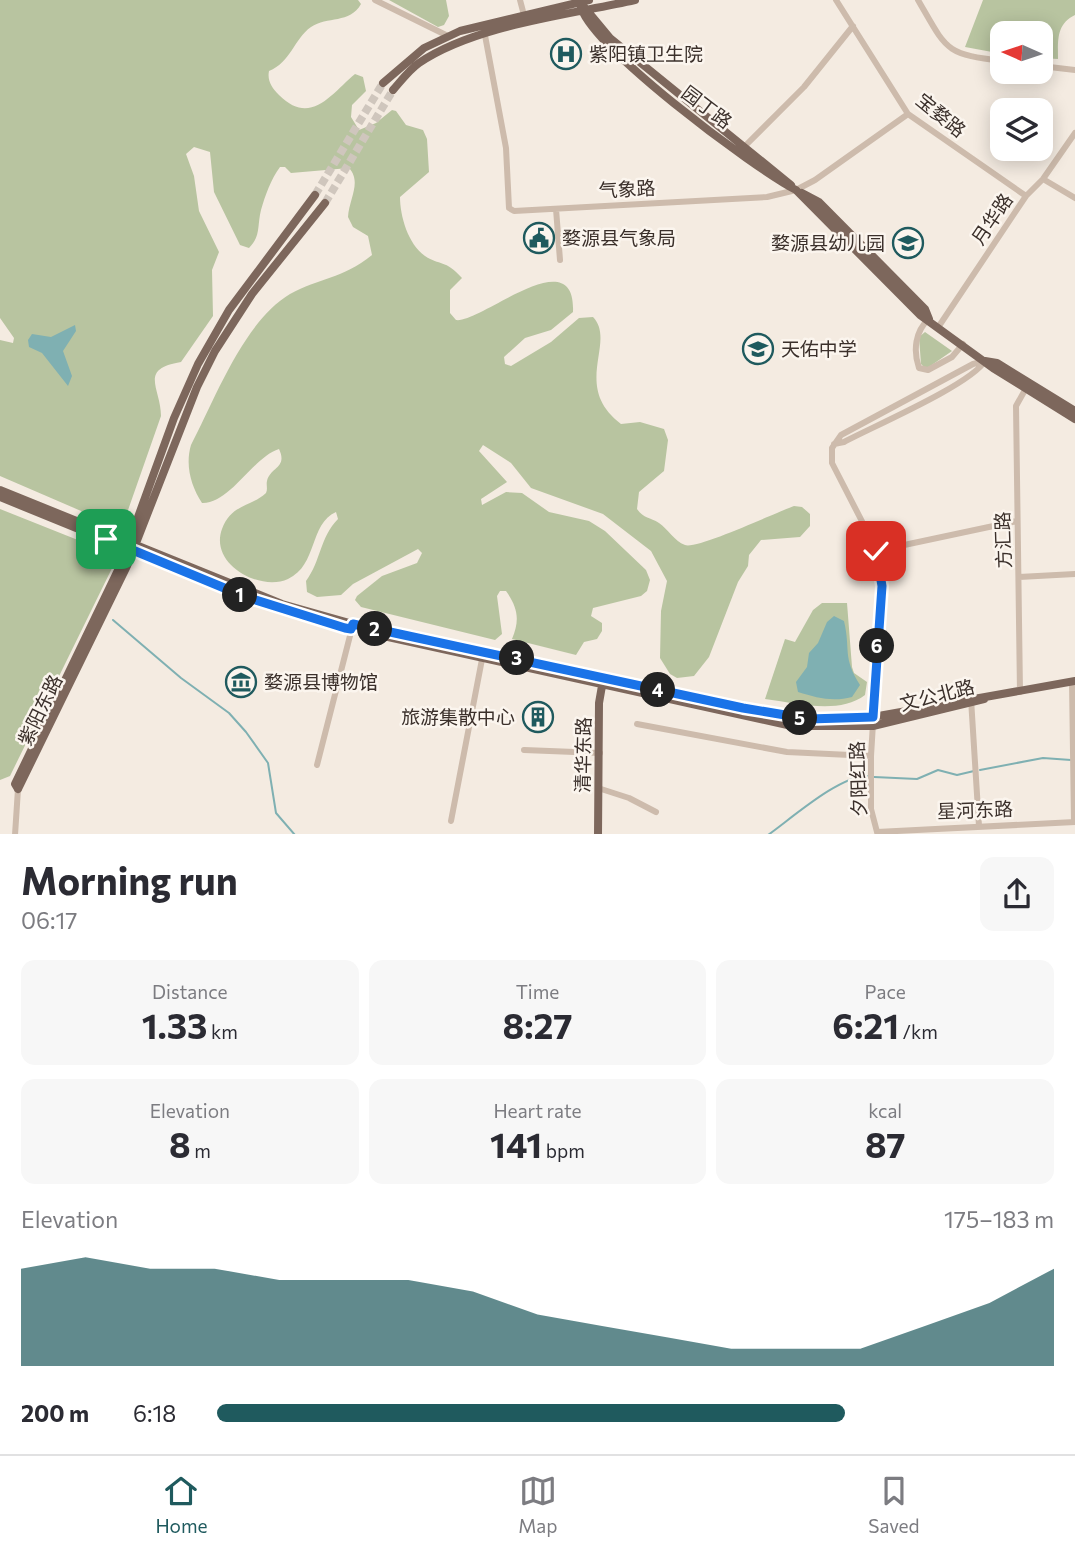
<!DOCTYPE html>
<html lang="en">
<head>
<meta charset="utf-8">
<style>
  :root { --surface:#fff; --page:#f7f7f7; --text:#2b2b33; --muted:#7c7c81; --line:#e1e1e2; --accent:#1f5a5e }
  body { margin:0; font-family:Commissioner,"Noto Sans SC",sans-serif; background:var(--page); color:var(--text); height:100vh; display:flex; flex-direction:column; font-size:26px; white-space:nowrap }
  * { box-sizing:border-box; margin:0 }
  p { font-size:23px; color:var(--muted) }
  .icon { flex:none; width:38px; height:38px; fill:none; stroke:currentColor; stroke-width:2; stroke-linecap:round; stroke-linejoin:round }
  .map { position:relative; height:834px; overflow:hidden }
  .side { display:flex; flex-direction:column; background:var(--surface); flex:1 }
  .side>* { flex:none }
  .needle { width:46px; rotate:273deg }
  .controls { position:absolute; left:990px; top:21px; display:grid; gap:14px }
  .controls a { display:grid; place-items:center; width:63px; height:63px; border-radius:14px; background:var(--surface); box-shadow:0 4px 18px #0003; font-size:35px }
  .pin { position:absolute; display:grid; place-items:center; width:60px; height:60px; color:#fff; margin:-30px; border-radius:14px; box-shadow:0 4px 10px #0006 }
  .km { position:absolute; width:35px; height:35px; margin:-18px; border-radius:50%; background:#222; color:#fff; font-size:19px; line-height:35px; text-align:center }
  .round { display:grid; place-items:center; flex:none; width:74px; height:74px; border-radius:14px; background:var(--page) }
  .summary { display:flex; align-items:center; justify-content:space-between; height:119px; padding:0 21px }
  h1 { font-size:38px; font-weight:700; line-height:52px }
  .stats { display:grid; grid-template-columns:repeat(3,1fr); gap:10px; height:119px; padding:7px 21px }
  .stats div { display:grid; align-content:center; border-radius:14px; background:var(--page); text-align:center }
  .stats b { font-size:35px; font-weight:700 }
  .stats small { font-size:19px; font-weight:400 }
  .stats p { font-size:19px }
  .chart { height:196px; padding:14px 21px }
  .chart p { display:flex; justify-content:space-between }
  .chart svg { width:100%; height:126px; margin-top:7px; fill:var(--accent); opacity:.7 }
  ul { padding:0 21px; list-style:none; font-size:23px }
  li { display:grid; grid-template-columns:112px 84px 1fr; align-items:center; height:52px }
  li i { height:18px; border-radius:9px; background:var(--accent) }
  .tabs { display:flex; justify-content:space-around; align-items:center; height:98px; border-top:2px solid var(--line); background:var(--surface); font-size:19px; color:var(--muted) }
  .tabs a { display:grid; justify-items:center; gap:4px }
  .tabs .current { color:var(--accent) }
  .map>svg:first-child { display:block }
  .green { fill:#b8c4a0 }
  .water { fill:#7fb0b2 }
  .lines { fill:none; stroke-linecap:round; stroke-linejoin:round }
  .stream { stroke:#7fb0b2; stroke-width:2 }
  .major-tunnel { stroke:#cfc6bd; stroke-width:8; stroke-dasharray:8 4; stroke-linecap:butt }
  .minor { stroke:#cdbbac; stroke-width:6 }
  .major { stroke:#7d675c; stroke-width:8 }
  .route-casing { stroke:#fff; stroke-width:14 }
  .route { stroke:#1a73e8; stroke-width:9 }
  .labels { text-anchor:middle; stroke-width:5; stroke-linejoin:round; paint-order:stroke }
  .poi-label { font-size:19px; fill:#3b302b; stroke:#fbf5ee; text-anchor:start }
  .street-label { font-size:19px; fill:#3b302b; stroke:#fbf5ee }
</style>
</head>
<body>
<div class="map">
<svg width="1075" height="835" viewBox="0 0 1075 835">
  <rect width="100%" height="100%" fill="#f4ebe1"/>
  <path class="green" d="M0 0H358L361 4C350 24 327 16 311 27 294 39 291 62 269 71 267 81 272 88 279 95 311 127 332 93 355 74L363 77 366 91 352 105 351 117 359 130 376 123 392 110 396 111 406 125 423 130 427 139 429 172 400 197C400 216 408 244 425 256 440 266 445 259 462 278L450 290V313L456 320C480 324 576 238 573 312L551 330 525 338 504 357 505 364 511 366 551 342 579 318 593 317C617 342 571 386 621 424L640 422 664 429 668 440 664 471 639 492 637 509C644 519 650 517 659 523 668 529 674 541 685 545 696 550 777 512 794 506L802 507 810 514V526L800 537 761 540 749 555 748 566 738 582 709 657 694 676 677 678 670 674 660 658 661 611 667 581 651 551 603 514 531 488 511 463 483 445 479 451 507 482 481 499 482 505 506 492 522 493 549 512 589 521 605 531 646 570 650 580 647 591 641 596 593 608 591 616 602 623V631L597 639 584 642 576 655 512 639C520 620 518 608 506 591H500L497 596 502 634 495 640 361 607 355 600 357 596 382 576 417 563 422 553 418 549 353 584 341 595 317 597 307 592 306 581C321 561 320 537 338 519L336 512C309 524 318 565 288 579 260 592 209 564 222 529 231 504 251 507 266 493 268 489 266 485 267 481 270 467 288 468 279 449 253 457 230 504 202 503 191 486 185 465 191 445 215 399 244 321 290 294 319 278 342 279 372 255L368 236 353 227 348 217C349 199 362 182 349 168L291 173 285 167H280C271 179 265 196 261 210 257 226 261 236 249 248L240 245 214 192 210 152 194 147 186 154 194 176 199 211 219 252 212 270 213 316 181 362C138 369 161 388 161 416L127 513 117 521 102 520 0 476V340L13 343 14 338 0 318Z
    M389 0H446L449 16 444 25 438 27Z
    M983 0H1075V15C1056 24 1058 41 1058 59L1041 58V33H1003V54L965 47Z
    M925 332 952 351 926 369 921 364 919 337Z
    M0 509 118 556 10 776 0 780Z
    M822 603H847L852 667 854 673 867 682 865 695C839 715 796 703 765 699L785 639 795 642 813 610Z"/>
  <path class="water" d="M75 325 76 331 63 351 72 376 68 386 42 353 29 347 28 340 32 334 51 337Z
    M834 616 844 621C851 651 842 656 860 685L852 697C833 702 817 698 798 692L796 682 807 667 809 653 818 643 827 622Z"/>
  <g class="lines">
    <path class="stream" d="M113 620 181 678 229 713 246 732 268 763 276 813 295 835
      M980 770 1043 758 1071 760
      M874 777 917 779 938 770 957 775 974 771
      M768 835C792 818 840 775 868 776"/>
    <path class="major-tunnel" d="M315 195 383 83
      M325 203 393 90"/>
    <path class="minor" d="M375 0 448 36
      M520 0 525 19
      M836 0 908 114 1026 196
      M918 0C947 50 944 54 1003 61
      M484 30 506 148 509 208 514 211 767 197 796 190 815 180 908 114
      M1041 66 1075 70
      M743 148 804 87 853 26
      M1043 179 1075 198
      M556 209 560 260
      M929 319C915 331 913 351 919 368L928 370 952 357 963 344
      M939 326 1026 196 1043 179 1075 133
      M834 444 844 442C874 426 970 385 985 361
      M876 551 1017 521
      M1019 577 1075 574
      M1072 681 1074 822
      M1020 692 1016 406 1025 390
      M971 699 979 826
      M637 724 787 752 871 756
      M524 750 600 753
      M317 765 353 624
      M598 788 629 798 656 812
      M451 821 483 654
      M877 832 871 809V756L882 576 869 535 832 463V448L841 435 973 364 985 361
      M877 832 1075 822
      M15 835 18 789"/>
    <path class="major" d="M580 2C580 40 758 171 796 190L920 315 993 368 1075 419
      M580 2 610 38 791 185
      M383 83 424 48 460 31 589 0
      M393 90C401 81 409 70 419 63 475 25 568 15 635 0
      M802 193 819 202 925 309 929 319
      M985 361 997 363 1075 411
      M0 490 282 604 353 624 783 716 845 720 873 717 1075 681
      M0 497 253 600
      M272 607 320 621
      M370 633 792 726H873L984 699
      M18 789 15 784 121 564 174 418 198 364 229 310 315 195
      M18 789 127 566 197 387 215 351 252 294 325 203
      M598 835 599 703 603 680"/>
  </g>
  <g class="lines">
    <g class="route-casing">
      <path id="route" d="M106 539 246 597 345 628 351 629 353 624 743 708 809 719 873 717 882 586 876 551"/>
    </g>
    <use href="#route" class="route"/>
  </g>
  <defs>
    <g id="hospital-ring" transform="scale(1.575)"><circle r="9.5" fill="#fbf5ee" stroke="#1f5a5e" stroke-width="1.5"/><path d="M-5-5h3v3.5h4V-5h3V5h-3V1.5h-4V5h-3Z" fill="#1f5a5e"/></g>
    <g id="civic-ring" transform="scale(1.575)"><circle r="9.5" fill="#fbf5ee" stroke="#1f5a5e" stroke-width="1.5"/><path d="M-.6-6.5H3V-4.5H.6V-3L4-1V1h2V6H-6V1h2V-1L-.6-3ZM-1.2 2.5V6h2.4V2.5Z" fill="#1f5a5e"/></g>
    <g id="school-ring" transform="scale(1.575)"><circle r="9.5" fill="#fbf5ee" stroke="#1f5a5e" stroke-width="1.5"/><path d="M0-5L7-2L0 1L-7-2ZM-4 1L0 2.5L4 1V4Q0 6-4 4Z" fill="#1f5a5e"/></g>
    <g id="museum-ring" transform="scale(1.575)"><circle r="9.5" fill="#fbf5ee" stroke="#1f5a5e" stroke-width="1.5"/><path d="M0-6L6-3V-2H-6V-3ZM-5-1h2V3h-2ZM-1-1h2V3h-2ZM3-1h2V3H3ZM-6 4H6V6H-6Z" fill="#1f5a5e"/></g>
    <g id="building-ring" transform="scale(1.575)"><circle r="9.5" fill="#fbf5ee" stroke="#1f5a5e" stroke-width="1.5"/><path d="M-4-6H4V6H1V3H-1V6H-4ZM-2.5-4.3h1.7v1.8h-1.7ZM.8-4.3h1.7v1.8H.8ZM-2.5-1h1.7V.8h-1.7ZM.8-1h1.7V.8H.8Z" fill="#1f5a5e"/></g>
  </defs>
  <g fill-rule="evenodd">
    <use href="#hospital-ring" x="566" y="54"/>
    <use href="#civic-ring" x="539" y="238"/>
    <use href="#school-ring" x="908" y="243"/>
    <use href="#school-ring" x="758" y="349"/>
    <use href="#museum-ring" x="241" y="682"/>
    <use href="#building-ring" x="538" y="717"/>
  </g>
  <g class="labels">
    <g class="poi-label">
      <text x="589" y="61">紫阳镇卫生院</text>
      <text x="562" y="245">婺源县气象局</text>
      <text x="885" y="250" text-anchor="end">婺源县幼儿园</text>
      <text x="781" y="356">天佑中学</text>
      <text x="264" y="689">婺源县博物馆</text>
      <text x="515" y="724" text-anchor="end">旅游集散中心</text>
    </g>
    <g class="street-label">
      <text transform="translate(707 107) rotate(37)" y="7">园丁路</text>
      <text transform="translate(941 115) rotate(39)" y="7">宝婺路</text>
      <text transform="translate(627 189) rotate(-3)" y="7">气象路</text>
      <text transform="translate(992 219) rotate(-56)" y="7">月华路</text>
      <text transform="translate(1003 540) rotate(-92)" y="7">方汇路</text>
      <text transform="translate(937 695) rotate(-14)" y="7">文公北路</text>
      <text transform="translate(40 710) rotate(-64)" y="7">紫阳东路</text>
      <text transform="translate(583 755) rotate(-89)" y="7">清华东路</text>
      <text transform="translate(858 779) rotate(-92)" y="7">夕阳红路</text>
      <text transform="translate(975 810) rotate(-2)" y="7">星河东路</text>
    </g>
  </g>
</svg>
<div class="controls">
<a><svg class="needle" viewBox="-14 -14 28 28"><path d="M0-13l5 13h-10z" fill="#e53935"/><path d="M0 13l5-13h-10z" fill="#7c7c81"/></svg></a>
<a><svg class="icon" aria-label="layers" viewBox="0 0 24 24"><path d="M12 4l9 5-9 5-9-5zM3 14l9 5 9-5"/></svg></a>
</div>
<div class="pin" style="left:106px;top:539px;background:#1e9e55"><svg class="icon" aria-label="arrive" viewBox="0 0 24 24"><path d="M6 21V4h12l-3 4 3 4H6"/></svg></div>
<div class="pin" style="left:876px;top:551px;background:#d93025"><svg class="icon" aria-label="check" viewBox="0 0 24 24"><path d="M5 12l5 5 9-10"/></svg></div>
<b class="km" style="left:240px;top:595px">1</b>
<b class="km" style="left:375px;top:629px">2</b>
<b class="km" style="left:517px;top:658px">3</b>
<b class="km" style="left:658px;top:690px">4</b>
<b class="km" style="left:800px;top:718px">5</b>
<b class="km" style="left:877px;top:646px">6</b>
</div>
<section class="side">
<div class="summary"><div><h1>Morning run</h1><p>06:17</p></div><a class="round"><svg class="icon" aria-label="share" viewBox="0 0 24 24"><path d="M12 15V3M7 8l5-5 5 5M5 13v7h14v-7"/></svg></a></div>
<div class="stats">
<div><p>Distance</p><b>1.33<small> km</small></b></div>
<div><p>Time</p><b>8:27</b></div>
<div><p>Pace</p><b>6:21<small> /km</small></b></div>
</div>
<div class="stats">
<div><p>Elevation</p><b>8<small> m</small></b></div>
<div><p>Heart rate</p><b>141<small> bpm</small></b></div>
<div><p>kcal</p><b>87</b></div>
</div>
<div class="chart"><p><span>Elevation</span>175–183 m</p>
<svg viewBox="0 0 160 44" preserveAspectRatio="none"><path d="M0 44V10L10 6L20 10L30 10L40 14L50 14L60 14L70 18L80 26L90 30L100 34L110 38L120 38L130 38L140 30L150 22L160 10V44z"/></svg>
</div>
<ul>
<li><b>200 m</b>6:18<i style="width:75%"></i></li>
</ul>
</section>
<nav class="tabs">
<a class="current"><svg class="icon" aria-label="home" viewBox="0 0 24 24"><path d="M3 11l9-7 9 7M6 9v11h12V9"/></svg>Home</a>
<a><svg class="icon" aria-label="map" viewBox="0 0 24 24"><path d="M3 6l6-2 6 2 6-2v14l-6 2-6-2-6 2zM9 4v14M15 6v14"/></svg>Map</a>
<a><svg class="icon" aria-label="saved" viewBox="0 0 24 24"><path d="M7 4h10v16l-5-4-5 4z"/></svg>Saved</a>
</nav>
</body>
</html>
